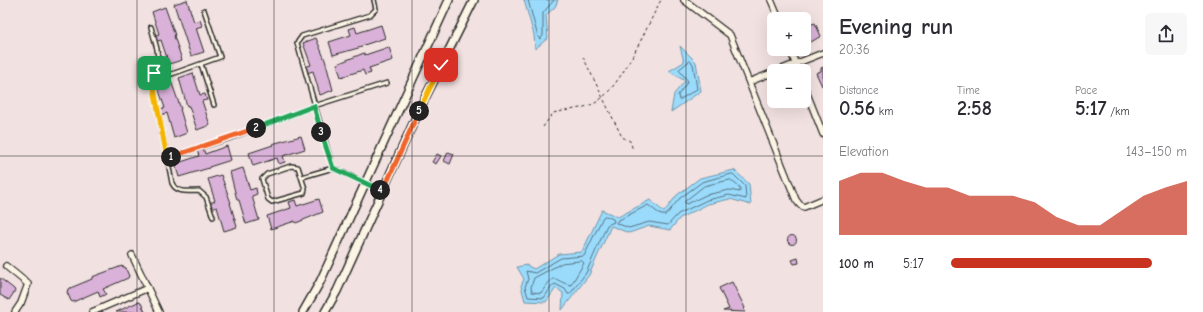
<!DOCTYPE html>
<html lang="en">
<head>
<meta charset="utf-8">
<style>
  :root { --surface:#fff; --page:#f7f7f7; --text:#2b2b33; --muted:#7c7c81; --accent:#c8321e }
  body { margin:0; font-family:"Comic Neue",sans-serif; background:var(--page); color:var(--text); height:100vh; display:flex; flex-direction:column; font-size:15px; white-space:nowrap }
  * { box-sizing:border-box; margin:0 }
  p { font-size:13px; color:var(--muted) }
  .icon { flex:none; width:22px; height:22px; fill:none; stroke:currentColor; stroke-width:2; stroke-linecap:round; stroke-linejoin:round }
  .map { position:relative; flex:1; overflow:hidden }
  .details { display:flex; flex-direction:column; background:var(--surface); width:380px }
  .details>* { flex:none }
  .fabs { position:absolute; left:767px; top:12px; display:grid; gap:8px }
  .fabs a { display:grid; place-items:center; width:44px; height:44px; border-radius:6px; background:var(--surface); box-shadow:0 4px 16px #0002; font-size:20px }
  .pin { position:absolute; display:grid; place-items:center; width:34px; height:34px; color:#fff; margin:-17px; border-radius:8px; box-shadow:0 2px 6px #0006 }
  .km { position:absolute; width:20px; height:20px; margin:-10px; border-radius:50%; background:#222; color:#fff; font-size:11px; line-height:20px; text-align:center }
  .round { display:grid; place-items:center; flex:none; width:42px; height:42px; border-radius:6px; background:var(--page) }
  .head { display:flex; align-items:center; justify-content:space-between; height:68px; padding:0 16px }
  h1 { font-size:22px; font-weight:600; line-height:30px }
  .figures { display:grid; grid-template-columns:repeat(3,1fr); gap:6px; height:68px; padding:4px 16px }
  .figures div { display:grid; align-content:center }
  .figures b { font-size:20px; font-weight:600 }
  .figures small { font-size:11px; font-weight:400 }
  .figures p { font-size:11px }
  .chart { height:112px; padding:8px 16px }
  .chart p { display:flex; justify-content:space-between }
  .chart svg { width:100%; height:72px; margin-top:4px; fill:var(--accent); opacity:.7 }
  ul { padding:0 16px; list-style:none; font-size:13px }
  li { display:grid; grid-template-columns:64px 48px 1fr; align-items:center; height:30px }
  li i { height:10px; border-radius:5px; background:var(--accent) }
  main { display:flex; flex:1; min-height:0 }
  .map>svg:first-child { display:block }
  .water { fill:#9adbfc; stroke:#6e95a8 }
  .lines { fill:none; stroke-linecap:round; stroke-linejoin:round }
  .shore { stroke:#57717f; stroke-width:1 }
  .building { fill:#dab2d9; stroke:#2b2b2b }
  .service-casing { stroke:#2b2b2b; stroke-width:6 }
  .minor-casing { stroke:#2b2b2b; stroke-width:8 }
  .tertiary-casing { stroke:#2b2b2b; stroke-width:10 }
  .path { stroke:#2b2b2b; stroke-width:1; stroke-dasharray:3 3; stroke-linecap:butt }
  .service { stroke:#fcf5e5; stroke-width:3 }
  .minor { stroke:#fcf5e5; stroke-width:5.5 }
  .tertiary { stroke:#fcf5e5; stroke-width:7 }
  .split-1-casing { stroke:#fff; stroke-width:8 }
  .split-2-casing { stroke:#fff; stroke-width:8 }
  .split-3-casing { stroke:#fff; stroke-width:8 }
  .split-4-casing { stroke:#fff; stroke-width:8 }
  .split-5-casing { stroke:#fff; stroke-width:8 }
  .split-6-casing { stroke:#fff; stroke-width:8 }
  .split-1 { stroke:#f5b400; stroke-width:5 }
  .split-2 { stroke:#f0652b; stroke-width:5 }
  .split-3 { stroke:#22a559; stroke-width:5 }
  .split-4 { stroke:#22a559; stroke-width:5 }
  .split-5 { stroke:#f0652b; stroke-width:5 }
  .split-6 { stroke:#f5b400; stroke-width:5 }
  .grid { fill:none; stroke:#2b2b2b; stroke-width:1; stroke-opacity:0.55 }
</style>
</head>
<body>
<main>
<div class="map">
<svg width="823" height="312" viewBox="0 0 823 312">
  <rect width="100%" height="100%" fill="#f2e1e1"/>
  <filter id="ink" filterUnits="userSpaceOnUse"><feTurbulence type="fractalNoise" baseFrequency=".025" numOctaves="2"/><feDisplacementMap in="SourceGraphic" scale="8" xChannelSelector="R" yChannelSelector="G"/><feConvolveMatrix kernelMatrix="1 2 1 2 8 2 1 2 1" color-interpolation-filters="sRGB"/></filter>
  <g filter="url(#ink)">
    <path class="water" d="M524 0H558L555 7 546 15 548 38 535 49 534 35Z
      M680 46 696 62 701 91 671 112 674 94 685 81 669 71 684 62Z
      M734 170 749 184 751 205 730 199 708 204 680 218 670 230 649 226 629 233 611 226 589 275 562 310 563 293 556 288 546 302 525 301 521 286 524 279 517 267 526 265 534 269 559 254 582 252 602 210 618 217 650 200 664 212 677 195 700 178Z"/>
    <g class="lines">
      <path class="shore" d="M528 0 538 37 540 39 543 36V13L554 0
        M690 61 693 64 697 89 679 100 678 95 688 81 679 70Z
        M733 174 745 186 746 199 729 195 707 200 678 214 668 225 649 222 629 228 616 223 617 221 648 205 661 215H666L680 198 702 182Z
        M731 180 740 188V192L729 190 706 195 687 204 685 203V201L704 186Z
        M606 216 613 219 614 222 607 225 586 273 570 294H568L565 289 555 284 552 286 544 298 528 297 525 287 528 279 526 271 535 273 561 258 584 256 603 217Z
        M582 261 584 263 571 285C552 281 557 270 541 293L532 292 531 287 534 278 562 263Z"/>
    </g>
    <path class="building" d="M187 0 194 22 200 20 202 26 196 28 204 52 191 56 174 4Z
      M165 7 175 35 174 36 182 60 169 64 161 40 155 42 153 36 159 34 152 12Z
      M815 23 821 36 811 42 810 40 804 42V27Z
      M381 25 385 38 361 46 362 47 333 55 329 42 351 35 349 29 355 27 357 33Z
      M316 38 325 60 333 90 320 95 313 71 307 73 305 67 311 65 303 43Z
      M389 47 393 60 369 68 371 73 365 75 363 70 341 77 337 64 364 53 365 55Z
      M823 67V85L822 86 816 73 821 71V68Z
      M193 73 200 95 205 94 207 100 202 101 210 125 197 130 189 106H187L179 78Z
      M171 81 181 109H180L187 133 174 138 167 113 161 115 159 109 165 108 157 85Z
      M301 136 305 149 283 156 285 162 279 164 277 158 253 166 249 153 273 145 272 144Z
      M227 146 231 160 209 167V168L179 177 175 164 199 156 197 150 203 148 205 154Z
      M448 152 454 154 450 164 444 161Z
      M437 154 441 156 436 164 432 162Z
      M243 168 250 190 256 188 257 194 252 196 259 220 246 224 239 200H237L230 172Z
      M221 175 231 203H230L237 227 224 231 217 207 211 209 209 203 215 201 208 179Z
      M319 199 323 212 296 223 295 221 271 229 267 216 291 208 289 202 295 200 297 206Z
      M787.5 240a4.5 4.5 0 1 1 9 0a4.5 4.5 0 1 1-9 0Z
      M798 258 799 263 794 264 792 260Z
      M122 266 123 267H125L129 276 128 278 103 289 106 294 100 297 98 291 73 302 71 301 67 292 68 289 92 279V277Z
      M0 278 14 289 15 291 9 300 0 295Z
      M732 282 745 308 744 309 745 312 723 311 729 309 719 288Z
      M138 302 141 303 145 312H116Z"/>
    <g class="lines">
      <g class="service-casing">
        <path id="service" d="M374 0 376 9 370 15 302 36 297 43 333 168 383 191
          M151 27 157 49 158 60 152 78 172 183C177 194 189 191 199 191L206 197 213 217
          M201 64 214 105
          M154 73 172 74 220 57 204 10
          M167 158 228 139 314 106 387 83
          M291 166 298 167 305 189 304 193 272 202 268 199 262 179 267 174Z
          M302 177 333 168"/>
      </g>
      <g class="minor-casing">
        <path id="minor" d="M684 0 730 35 796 200 800 205 804 207 823 199
          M771 0 779 19
          M790 49 798 71
          M777 71 823 53
          M749 82 774 72
          M804 86 823 134
          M132 255 159 312
          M6 266 28 284 21 303 15 312
          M92 312 148 288"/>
      </g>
      <g class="tertiary-casing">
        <path id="tertiary" d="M303 312 320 282 449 0
          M325 312 337 291 422 104 474 0"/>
      </g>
      <path class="path" d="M583 57 622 137 630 141 633 150
        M543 127 553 113C566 110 583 109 595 103 622 87 646 28 661 0"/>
      <use href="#service" class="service"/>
      <use href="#minor" class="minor"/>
      <use href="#tertiary" class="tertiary"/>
    </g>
  </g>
  <g class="lines" filter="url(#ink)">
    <g class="split-1-casing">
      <path id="split-1" d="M154 73 152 78 167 158 171 157"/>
    </g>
    <g class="split-2-casing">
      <path id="split-2" d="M171 157 256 128"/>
    </g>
    <g class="split-3-casing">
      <path id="split-3" d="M256 128 314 106 321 132"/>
    </g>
    <g class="split-4-casing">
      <path id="split-4" d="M321 132 333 168 380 190"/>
    </g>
    <g class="split-5-casing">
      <path id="split-5" d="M380 190 383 191 419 111"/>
    </g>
    <g class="split-6-casing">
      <path id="split-6" d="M419 111 441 65"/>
    </g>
    <use href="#split-1" class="split-1"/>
    <use href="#split-2" class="split-2"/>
    <use href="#split-3" class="split-3"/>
    <use href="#split-4" class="split-4"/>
    <use href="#split-5" class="split-5"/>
    <use href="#split-6" class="split-6"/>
  </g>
  <path class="grid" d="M137 0V312M274 0V312M412 0V312M549 0V312M686 0V312M0 156H823"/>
</svg>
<div class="fabs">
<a>+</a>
<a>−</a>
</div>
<div class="pin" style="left:154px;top:73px;background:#1e9e55"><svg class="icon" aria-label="arrive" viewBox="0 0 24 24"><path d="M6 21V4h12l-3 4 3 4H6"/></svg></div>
<div class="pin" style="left:441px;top:65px;background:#d93025"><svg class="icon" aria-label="check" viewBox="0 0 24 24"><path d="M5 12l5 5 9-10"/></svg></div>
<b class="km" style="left:171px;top:157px">1</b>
<b class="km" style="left:256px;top:128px">2</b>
<b class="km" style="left:321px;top:132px">3</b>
<b class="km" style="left:380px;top:190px">4</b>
<b class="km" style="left:419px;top:111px">5</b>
</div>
<section class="details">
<div class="head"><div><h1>Evening run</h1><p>20:36</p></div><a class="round"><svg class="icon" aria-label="share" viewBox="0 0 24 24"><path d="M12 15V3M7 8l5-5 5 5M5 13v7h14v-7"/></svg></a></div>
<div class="figures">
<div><p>Distance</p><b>0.56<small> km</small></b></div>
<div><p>Time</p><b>2:58</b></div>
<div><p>Pace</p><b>5:17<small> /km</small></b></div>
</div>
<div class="chart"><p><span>Elevation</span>143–150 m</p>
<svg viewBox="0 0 160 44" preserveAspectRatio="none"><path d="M0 44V11L10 6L20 6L30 11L40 15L50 15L60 20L70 20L80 20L90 24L100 33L110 38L120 38L130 29L140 20L150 15L160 11V44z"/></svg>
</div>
<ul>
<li><b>100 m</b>5:17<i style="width:85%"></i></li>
</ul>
</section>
</main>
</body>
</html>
